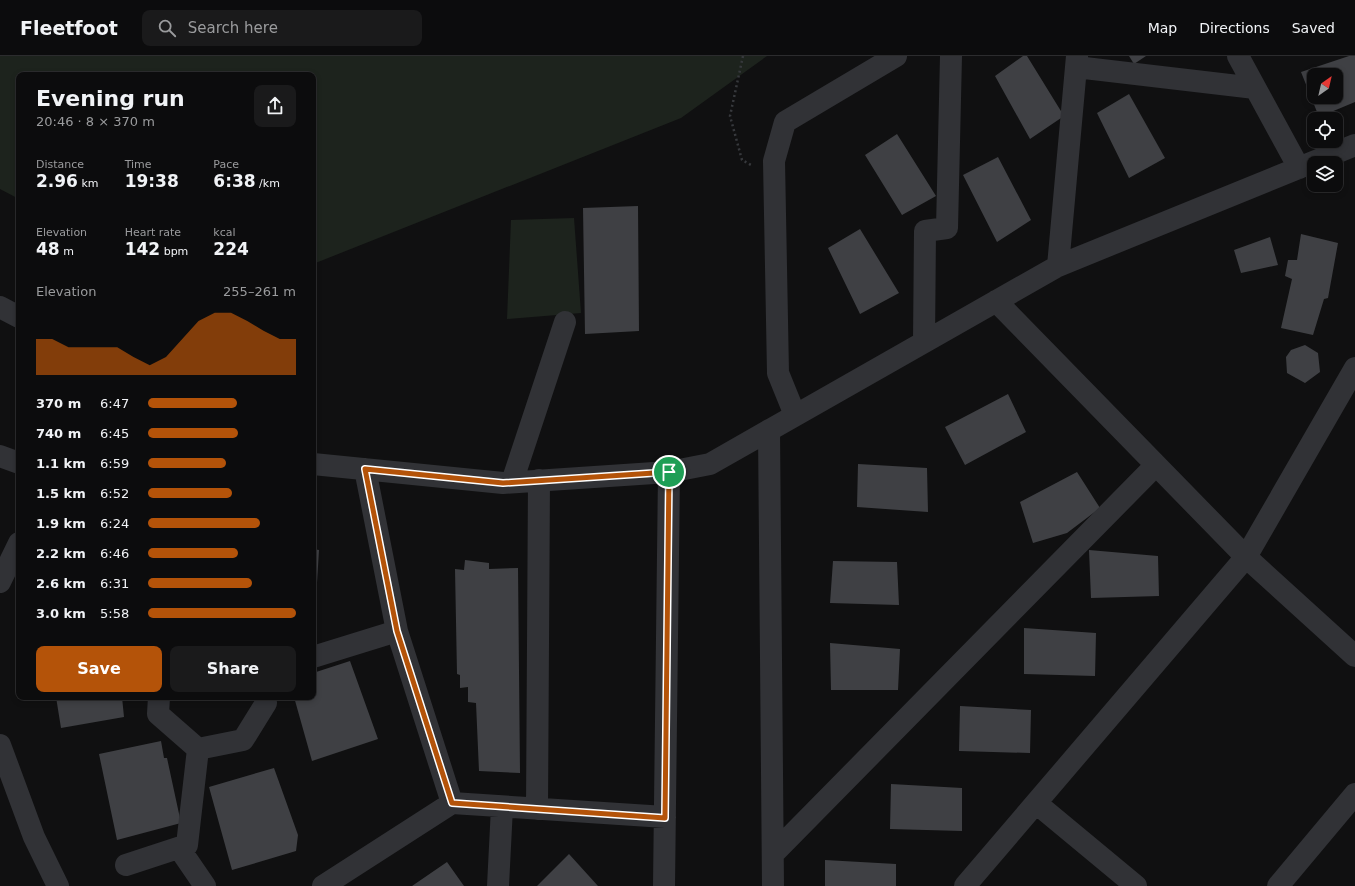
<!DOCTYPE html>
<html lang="en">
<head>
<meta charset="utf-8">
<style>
  :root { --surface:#0c0c0d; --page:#1a1a1b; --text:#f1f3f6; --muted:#9a9b9d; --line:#2c2c2e; --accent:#b45309 }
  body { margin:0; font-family:"DejaVu Sans",sans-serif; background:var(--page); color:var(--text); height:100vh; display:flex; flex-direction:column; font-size:15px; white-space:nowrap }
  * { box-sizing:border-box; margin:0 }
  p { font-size:13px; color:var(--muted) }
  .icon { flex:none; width:22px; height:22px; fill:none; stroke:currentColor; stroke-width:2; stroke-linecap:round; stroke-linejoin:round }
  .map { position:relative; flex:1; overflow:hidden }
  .panel { position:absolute; left:16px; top:16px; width:300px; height:628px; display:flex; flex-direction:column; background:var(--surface); border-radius:8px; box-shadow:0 2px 6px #0003,0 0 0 1px var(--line) }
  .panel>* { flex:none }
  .needle { width:26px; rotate:34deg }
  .fabs { position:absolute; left:1307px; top:12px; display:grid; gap:8px }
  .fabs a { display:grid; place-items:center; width:36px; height:36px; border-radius:8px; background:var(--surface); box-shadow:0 2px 6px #0003,0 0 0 1px var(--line); font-size:20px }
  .pin { position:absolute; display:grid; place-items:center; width:34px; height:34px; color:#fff; margin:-17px; border:2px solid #fff; border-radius:50%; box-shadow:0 1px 4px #0007 }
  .round { display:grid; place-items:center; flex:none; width:42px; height:42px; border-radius:8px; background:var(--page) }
  .summary { display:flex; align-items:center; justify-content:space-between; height:68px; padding:0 20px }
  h1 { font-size:22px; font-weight:800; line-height:30px }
  .stats { display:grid; grid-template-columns:repeat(3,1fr); gap:6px; height:68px; padding:4px 20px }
  .stats div { display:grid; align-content:center }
  .stats b { font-size:17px; font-weight:800 }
  .stats small { font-size:11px; font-weight:400 }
  .stats p { font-size:11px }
  .chart { height:112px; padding:8px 20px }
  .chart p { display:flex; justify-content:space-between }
  .chart svg { width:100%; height:72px; margin-top:4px; fill:var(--accent); opacity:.7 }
  .button { display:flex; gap:8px; margin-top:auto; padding:8px 20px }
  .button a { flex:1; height:46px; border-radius:8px; background:var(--accent); color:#fff; font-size:16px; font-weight:800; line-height:46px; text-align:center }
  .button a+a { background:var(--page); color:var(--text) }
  ul { padding:0 20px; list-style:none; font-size:13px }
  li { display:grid; grid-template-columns:64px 48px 1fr; align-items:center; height:30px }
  li i { height:10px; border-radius:5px; background:var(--accent) }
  header { display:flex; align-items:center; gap:24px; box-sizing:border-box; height:56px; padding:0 20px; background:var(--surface); border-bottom:1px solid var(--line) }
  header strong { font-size:19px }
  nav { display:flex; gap:22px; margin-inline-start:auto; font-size:14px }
  .search { width:280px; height:36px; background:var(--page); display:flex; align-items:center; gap:10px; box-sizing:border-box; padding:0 14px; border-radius:8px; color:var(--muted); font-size:15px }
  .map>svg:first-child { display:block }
  .green { fill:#1d231d }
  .building { fill:#3f4044; fill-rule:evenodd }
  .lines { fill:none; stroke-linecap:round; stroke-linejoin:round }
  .path { stroke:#37393d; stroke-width:2.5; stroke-dasharray:2 3; stroke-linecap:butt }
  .minor { stroke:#313236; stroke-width:22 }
  .route-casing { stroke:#fff; stroke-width:8 }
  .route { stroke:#b45309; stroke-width:5 }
</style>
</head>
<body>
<header>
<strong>Fleetfoot</strong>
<div class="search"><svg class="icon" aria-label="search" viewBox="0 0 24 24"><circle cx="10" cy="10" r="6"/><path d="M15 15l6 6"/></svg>Search here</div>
<nav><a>Map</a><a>Directions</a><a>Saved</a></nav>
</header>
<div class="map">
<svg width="1355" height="830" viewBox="0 0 1355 830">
  <rect width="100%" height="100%" fill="#101011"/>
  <path class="green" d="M0 0H767L681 62 313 208V19H19V143L0 133Z
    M574 162 581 257 507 263 511 164Z"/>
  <path class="building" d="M1023 0H1027L1064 60 1030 83 995 20Z
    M1129 0H1146L1134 8Z
    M1349 0H1355V46L1319 61 1301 16ZM1314 19H1336V41H1314Z
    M1129 38 1165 102 1129 122 1097 57Z
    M897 78 936 140 902 159 865 99Z
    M998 101 1031 164 997 186 963 119Z
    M638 150 639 275 585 278 583 152Z
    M860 173 899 237 860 258 828 192Z
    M1301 178 1338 187 1328 242 1324 243 1313 279 1281 272 1292 223 1285 220 1288 204H1297Z
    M1270 181 1278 209 1241 217 1234 194Z
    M1305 289 1318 297 1320 316 1305 327 1287 317 1286 301 1291 294Z
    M1008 338 1026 376 965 409 945 371Z
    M858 408 927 412 928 456 857 451Z
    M1077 416 1100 452 1067 477 1033 487 1020 446Z
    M313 493 319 494 314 576H313Z
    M1089 494 1158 500 1159 540 1091 542Z
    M465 504 489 507V513L518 512 520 717 479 715 476 647 468 646V631L460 632V619L457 618 455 513 464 514Z
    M833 505 897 506 899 549 830 547Z
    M1024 572 1096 577 1095 620 1024 618Z
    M830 587 900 593 898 634H831Z
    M350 605 378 683 312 705 294 641H313V617Z
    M56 641H122L124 661 61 672Z
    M960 650 1031 654 1030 697 959 695Z
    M161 685 164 702H167L181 767 117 784 99 698Z
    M274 712 298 779 296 795 232 814 209 731Z
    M891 728 962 732V775L890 773Z
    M569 798 598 830H537Z
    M825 804 896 808V830H825Z
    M447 806 464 830H412Z"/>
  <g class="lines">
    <path class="path" d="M743 0 730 60 742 104 753 110"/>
    <path class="minor" d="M1238 0 1299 112
      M1076 11 1255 32
      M1058 210 1077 0
      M996 245 1246 501 1355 600
      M0 251 19 261
      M924 286 925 175 947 172 951 0
      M795 359 778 317 774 105 785 66 896 0
      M769 374 773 830
      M0 400 19 407
      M313 408 503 427 669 416 710 408 1058 210 1355 89
      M365 413 397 575 452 747 665 761
      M512 426 565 266
      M0 526 19 487
      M313 601 397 575
      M159 641 158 658 198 693 243 684 266 647 265 641
      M0 689 34 781 58 830
      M1036 747 1136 830
      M537 753 539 424
      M179 792 205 830
      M773 798 1156 409
      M126 809 187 789 198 693
      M323 830 452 747
      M498 830 502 751
      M664 830 669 416
      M965 830 1246 501 1355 312
      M1278 830 1355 738"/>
  </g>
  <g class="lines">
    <g class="route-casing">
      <path id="route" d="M365 413 503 427 669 416 665 762 452 747 397 575Z"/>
    </g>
    <use href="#route" class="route"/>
  </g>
</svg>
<div class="fabs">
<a><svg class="needle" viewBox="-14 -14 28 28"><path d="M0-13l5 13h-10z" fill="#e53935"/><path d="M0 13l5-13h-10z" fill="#9a9b9d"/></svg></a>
<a><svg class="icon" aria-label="locate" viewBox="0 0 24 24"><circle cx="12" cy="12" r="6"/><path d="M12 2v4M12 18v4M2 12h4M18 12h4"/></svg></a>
<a><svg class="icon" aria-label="layers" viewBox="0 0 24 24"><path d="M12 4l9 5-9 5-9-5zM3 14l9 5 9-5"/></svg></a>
</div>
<div class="pin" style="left:669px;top:416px;background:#1e9e55"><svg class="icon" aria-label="arrive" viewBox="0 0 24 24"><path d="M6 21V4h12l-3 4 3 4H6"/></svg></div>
<section class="panel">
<div class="summary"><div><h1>Evening run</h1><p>20:46 · 8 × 370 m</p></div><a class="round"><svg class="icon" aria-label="share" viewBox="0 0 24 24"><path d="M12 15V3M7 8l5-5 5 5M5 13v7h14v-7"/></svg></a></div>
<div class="stats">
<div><p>Distance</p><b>2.96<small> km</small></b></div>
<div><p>Time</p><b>19:38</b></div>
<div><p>Pace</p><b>6:38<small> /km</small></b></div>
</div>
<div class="stats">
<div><p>Elevation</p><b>48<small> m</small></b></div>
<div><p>Heart rate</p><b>142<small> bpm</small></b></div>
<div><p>kcal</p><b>224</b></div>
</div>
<div class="chart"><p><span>Elevation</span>255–261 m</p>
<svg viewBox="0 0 160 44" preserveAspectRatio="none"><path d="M0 44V22L10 22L20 27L30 27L40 27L50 27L60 33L70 38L80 33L90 22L100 11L110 6L120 6L130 11L140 17L150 22L160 22V44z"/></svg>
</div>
<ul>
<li><b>370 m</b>6:47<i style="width:60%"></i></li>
<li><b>740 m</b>6:45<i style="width:61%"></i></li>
<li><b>1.1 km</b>6:59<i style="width:53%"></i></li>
<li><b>1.5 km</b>6:52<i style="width:57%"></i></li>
<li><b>1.9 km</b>6:24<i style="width:76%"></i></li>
<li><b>2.2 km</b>6:46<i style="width:61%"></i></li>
<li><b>2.6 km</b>6:31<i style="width:70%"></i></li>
<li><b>3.0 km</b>5:58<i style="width:100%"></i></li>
</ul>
<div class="button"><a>Save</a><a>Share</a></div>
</section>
</div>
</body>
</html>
